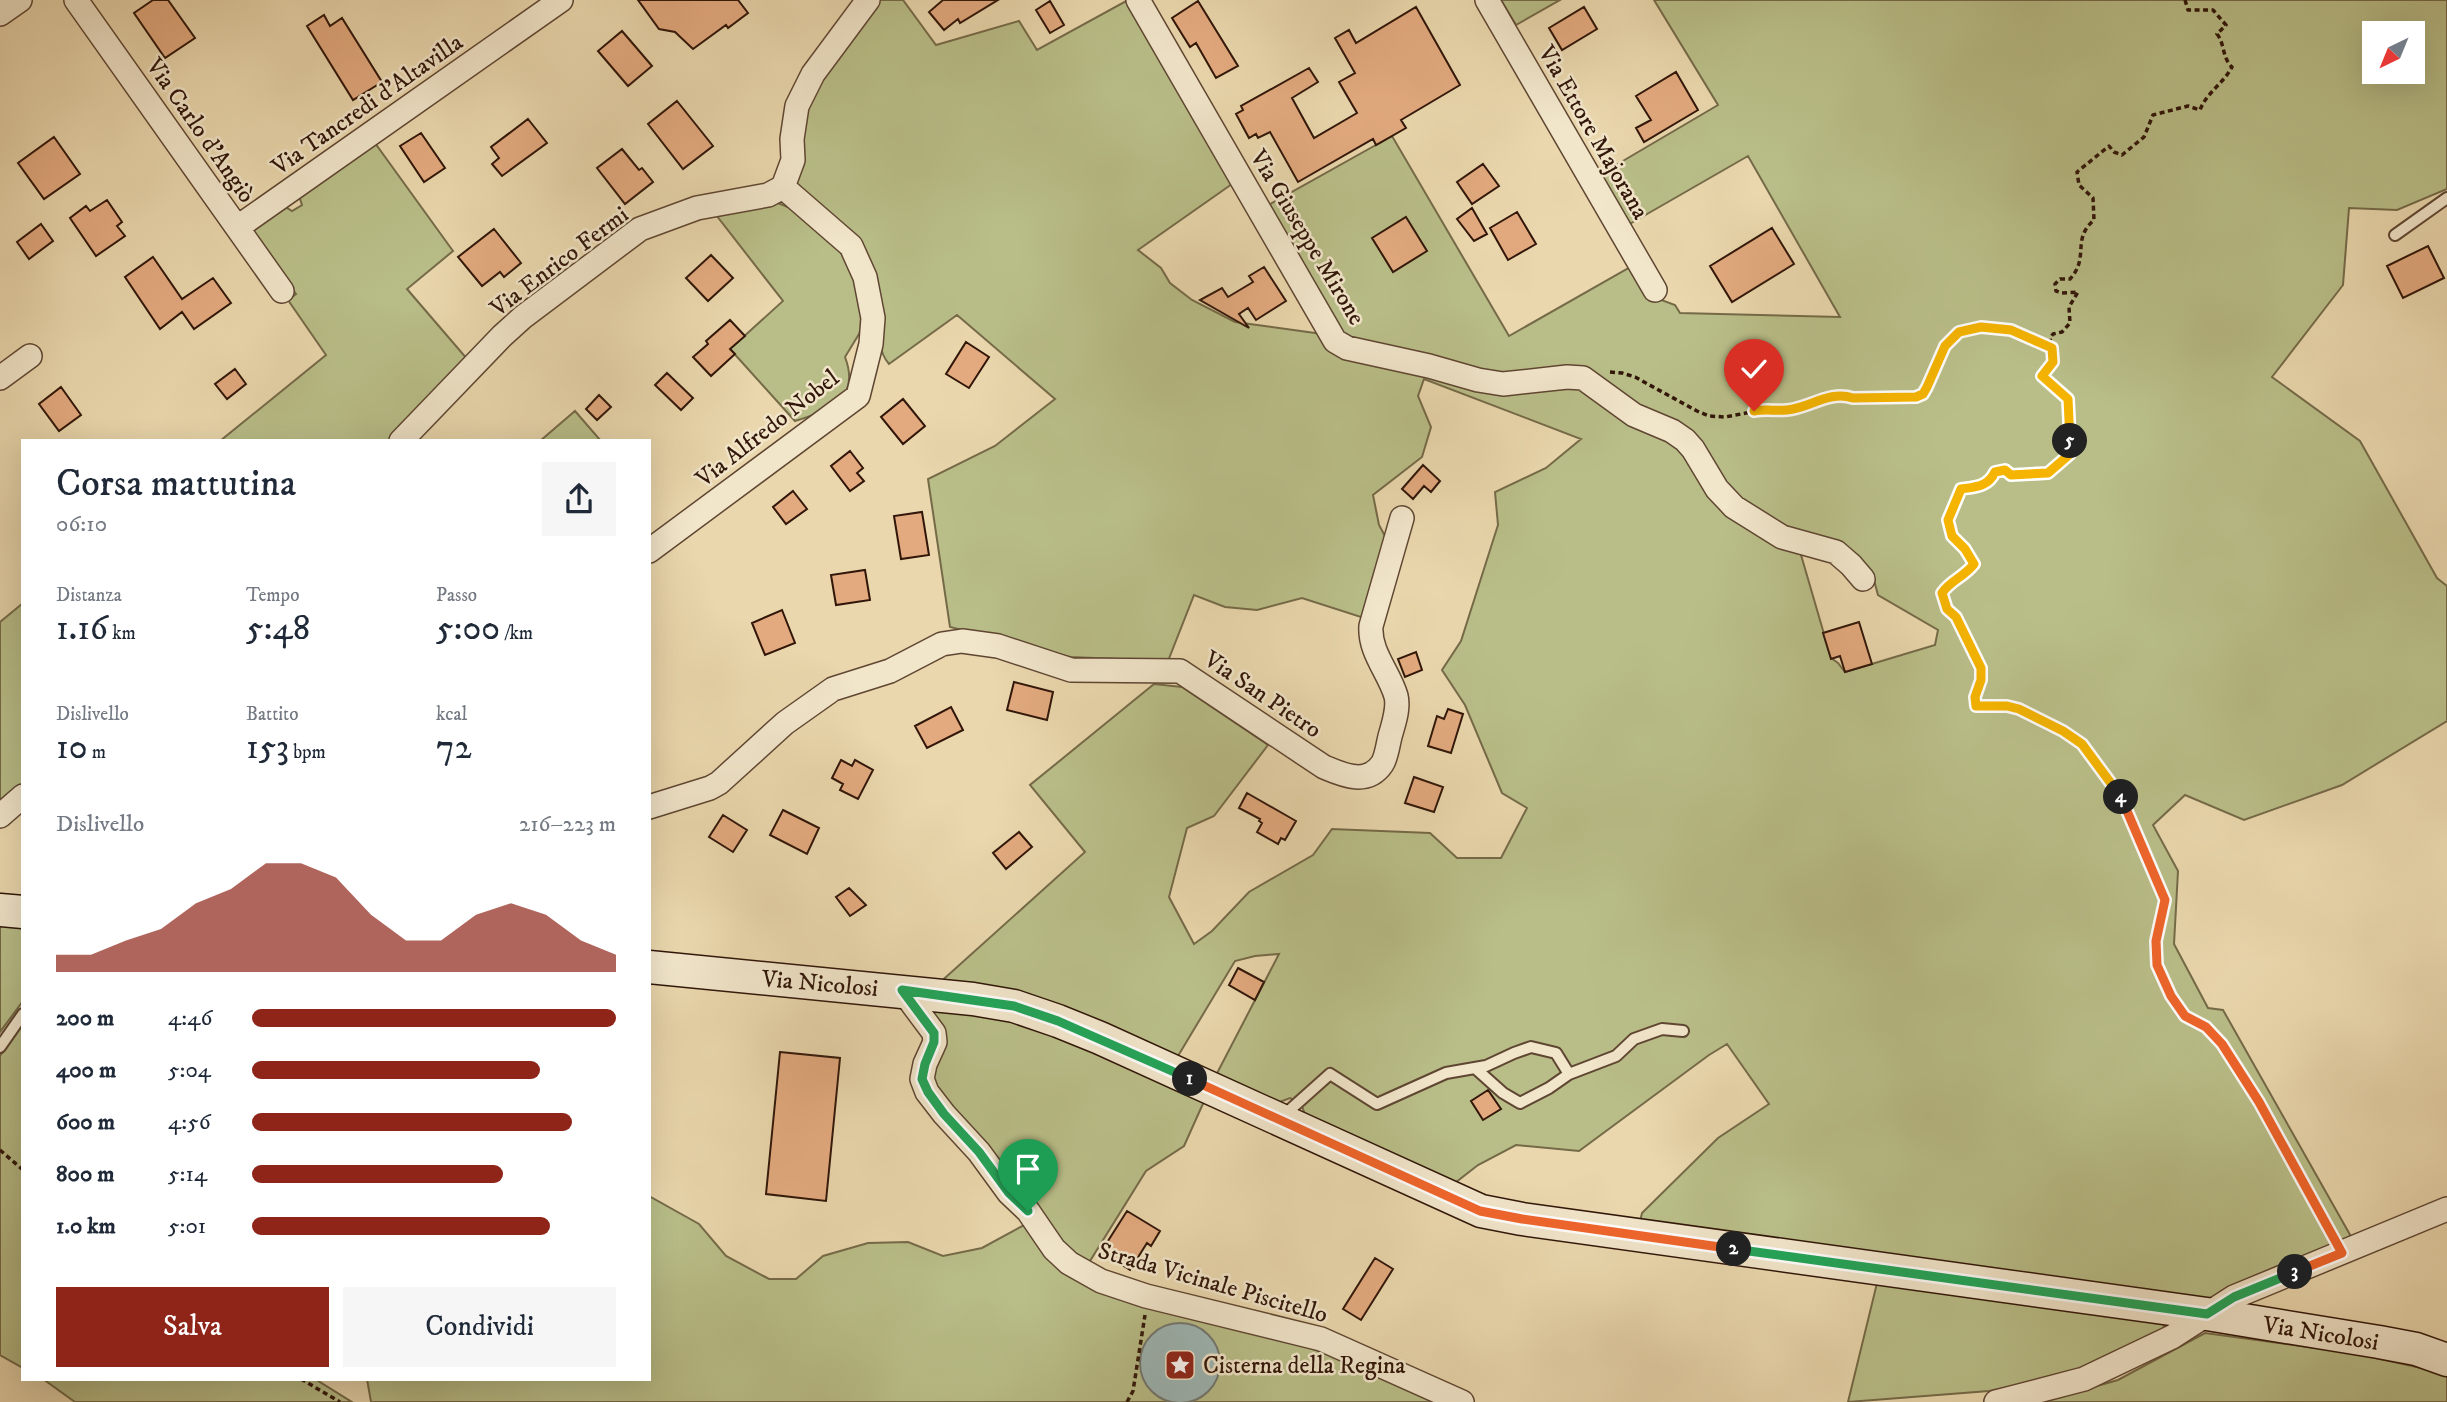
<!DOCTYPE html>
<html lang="it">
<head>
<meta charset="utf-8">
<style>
  :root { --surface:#fff; --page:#f6f6f7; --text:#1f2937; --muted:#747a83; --accent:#8f2418 }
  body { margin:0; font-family:"IM FELL DW Pica",serif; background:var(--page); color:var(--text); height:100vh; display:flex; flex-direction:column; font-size:26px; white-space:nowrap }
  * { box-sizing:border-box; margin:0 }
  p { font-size:23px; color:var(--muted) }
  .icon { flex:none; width:38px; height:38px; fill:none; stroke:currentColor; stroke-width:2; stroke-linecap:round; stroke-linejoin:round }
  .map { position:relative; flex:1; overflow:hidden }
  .panel { position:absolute; left:21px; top:439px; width:630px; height:942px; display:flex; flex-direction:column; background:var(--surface); border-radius:0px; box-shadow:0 7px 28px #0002 }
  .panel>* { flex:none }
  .needle { width:46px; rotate:223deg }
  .tools { position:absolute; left:2362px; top:21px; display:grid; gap:14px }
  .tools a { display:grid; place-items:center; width:63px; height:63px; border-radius:0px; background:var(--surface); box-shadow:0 7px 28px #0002; font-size:35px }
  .pin { position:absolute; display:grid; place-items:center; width:60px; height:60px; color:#fff; margin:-72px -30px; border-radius:50% 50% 50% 0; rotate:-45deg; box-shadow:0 0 7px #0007 }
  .pin .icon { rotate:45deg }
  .km { position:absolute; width:35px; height:35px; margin:-18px; border-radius:50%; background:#222; color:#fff; font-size:19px; line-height:35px; text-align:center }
  .round { display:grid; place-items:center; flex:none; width:74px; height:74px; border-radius:0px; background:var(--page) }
  .overview { display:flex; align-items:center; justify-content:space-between; height:119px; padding:0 35px }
  h1 { font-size:38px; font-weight:600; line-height:52px }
  .metrics { display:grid; grid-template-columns:repeat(3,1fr); gap:10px; height:119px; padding:7px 35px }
  .metrics div { display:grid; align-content:center }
  .metrics b { font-size:35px; font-weight:600 }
  .metrics small { font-size:19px; font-weight:400 }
  .metrics p { font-size:19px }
  .chart { height:196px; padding:14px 35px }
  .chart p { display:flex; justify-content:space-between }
  .chart svg { width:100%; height:126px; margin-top:7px; fill:var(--accent); opacity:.7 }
  .action { display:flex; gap:14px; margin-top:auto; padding:14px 35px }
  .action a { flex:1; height:80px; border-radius:0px; background:var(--accent); color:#fff; font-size:28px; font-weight:600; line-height:80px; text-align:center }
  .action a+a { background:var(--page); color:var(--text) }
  ul { padding:0 35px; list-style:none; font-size:23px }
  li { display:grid; grid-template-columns:112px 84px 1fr; align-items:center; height:52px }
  li i { height:18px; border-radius:9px; background:var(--accent) }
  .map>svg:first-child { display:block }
  .green { fill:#b9be88; stroke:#756a48; stroke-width:2; fill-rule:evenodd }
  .water { fill:#9db7b6; stroke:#727771; stroke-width:2 }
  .building { fill:#e3aa7f; stroke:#311609; stroke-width:2 }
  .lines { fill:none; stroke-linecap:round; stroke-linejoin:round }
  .lane-casing { stroke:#5f4632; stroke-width:14 }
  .street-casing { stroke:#5f4632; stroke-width:26 }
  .secondary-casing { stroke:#311609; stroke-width:35 }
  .path { stroke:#311609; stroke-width:3.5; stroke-dasharray:5 3.5; stroke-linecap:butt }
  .lane { stroke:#f1e5ca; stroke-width:10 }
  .street { stroke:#f1e5ca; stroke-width:23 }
  .secondary { stroke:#f1e5ca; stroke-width:32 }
  .split-1-casing { stroke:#fff; stroke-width:14 }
  .split-2-casing { stroke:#fff; stroke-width:14 }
  .split-3-casing { stroke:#fff; stroke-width:14 }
  .split-4-casing { stroke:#fff; stroke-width:14 }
  .split-5-casing { stroke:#fff; stroke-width:14 }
  .split-6-casing { stroke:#fff; stroke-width:14 }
  .split-1 { stroke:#22a559; stroke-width:9 }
  .split-2 { stroke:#f0652b; stroke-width:9 }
  .split-3 { stroke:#22a559; stroke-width:9 }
  .split-4 { stroke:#f0652b; stroke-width:9 }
  .split-5 { stroke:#f5b400; stroke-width:9 }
  .split-6 { stroke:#f5b400; stroke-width:9 }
  .labels { text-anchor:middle; stroke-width:5; stroke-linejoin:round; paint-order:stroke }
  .street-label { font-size:24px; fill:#311609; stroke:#f1e5ca }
  .poi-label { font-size:24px; fill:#311609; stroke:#f1e5ca; text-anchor:start }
</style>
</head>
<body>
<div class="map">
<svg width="2447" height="1402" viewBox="0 0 2447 1402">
  <rect width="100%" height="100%" fill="#ead7ad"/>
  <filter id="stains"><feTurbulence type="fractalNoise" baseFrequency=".00286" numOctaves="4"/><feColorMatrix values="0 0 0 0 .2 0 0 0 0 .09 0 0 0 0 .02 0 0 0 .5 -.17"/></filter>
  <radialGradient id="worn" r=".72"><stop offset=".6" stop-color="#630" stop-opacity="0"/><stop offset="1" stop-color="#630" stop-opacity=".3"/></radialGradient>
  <path class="green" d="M878 0H903L936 45 1019 21 1037 50 1128 0 1232 184 1138 250 1161 268 1170 283 1192 300 1235 322 1322 334 1330 344 1346 352 1504 389 1566 382 1581 383 1631 420 1662 431 1680 444 1689 455 1711 491 1737 515 1781 541 1799 548 1831 658 1838 663 1845 672 1935 645 1938 630 1878 595 1872 573 1858 555 1838 545 1789 533 1772 527 1756 516 1723 489 1697 447 1676 427 1665 420 1632 409 1584 375 1563 373 1502 379 1478 375 1343 340 1265 207 1392 136 1509 336 1634 265 1648 295 1675 305 1680 313 1840 317 1748 156 1628 225 1599 175 1718 105 1654 0H2447V189L2397 210 2349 208 2343 285 2272 377 2360 441 2437 578 2447 586V721L2342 785 2244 820 2185 795 2153 825 2178 871 2174 944 2208 1008 2223 1010 2353 1240 2206 1302 1639 1226 1642 1213 1718 1138 1769 1104 1727 1044 1709 1055 1579 1151 1516 1145 1478 1165 1451 1186 1308 1122 1301 1104 1290 1098 1269 1106 1214 1079 1279 954 1255 956 1235 961 1175 1061C1130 1040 1074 1009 1027 997 997 990 966 989 936 986L1085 852 1030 785 1154 684 1182 687 1268 745 1214 816 1187 828 1169 897 1194 944 1212 931 1249 892 1313 855 1332 829 1430 833 1457 858H1501L1527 808 1502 793 1465 705 1442 670 1461 641 1498 525 1495 492 1546 468 1581 439 1424 379 1418 396 1431 427 1422 457 1373 495 1379 525 1385 536 1364 618 1302 598 1257 610 1225 607 1194 595 1168 661 1070 657 950 627 928 479 995 446 1055 399 957 315 889 364C875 348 879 322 876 302 867 246 835 219 796 183L807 97 817 78 855 32ZM2375 33H2413V72H2375Z
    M1501 0H1560L1516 25Z
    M375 143 453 251 407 289 468 360 389 441H220L326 355 288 300 296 294 251 230 284 206 292 211 302 205 299 196Z
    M773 201 800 212 850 256 864 322 859 334 845 357C861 399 829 411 795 421L730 349 783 301 713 211Z
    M575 411 601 441H540Z
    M23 603V783L0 803V622Z
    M0 920 23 922V1001L0 1032Z
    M917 1001 1014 1016 1206 1097 1184 1146 1146 1171 1085 1269 935 1093Z
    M23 1023V1368L0 1355V1056Z
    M649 1196 699 1224 726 1256 769 1279H796L823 1256 868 1243 908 1242 943 1256 982 1248 1026 1224 1057 1261 1300 1344 1364 1368 1446 1402H371L367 1379H649Z
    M1878 1279 2165 1319 2163 1331 2081 1371 1989 1391 1848 1402Z
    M2205 1333 2353 1353 2435 1371 2447 1377V1402H2040L2118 1380Z
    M43 1379H315L352 1402H75Z"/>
  <path class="water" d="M1140 1363a40 40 0 1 1 80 0a40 40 0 1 1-80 0Z"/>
  <path class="building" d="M153 0H168L195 38 165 58 134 13Z
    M638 0H738L748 13 728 28 726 25 693 49 675 32 659 29Z
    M943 0H998L960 23 958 19 944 30 929 12Z
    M1050 1 1064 25 1050 33 1036 10Z
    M1198 1 1238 66 1216 78 1196 43 1190 47 1172 18Z
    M1416 7 1460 85 1401 120 1406 128 1376 145 1373 139 1298 182 1270 132 1258 138 1256 134 1249 138 1236 114 1243 110 1241 106 1309 68 1318 82 1292 98 1314 138 1357 113 1339 82 1355 73 1335 38 1349 30 1356 43Z
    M1584 7 1597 29 1562 50 1549 28Z
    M324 15 330 26 342 18 382 82 353 100 307 26Z
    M622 31 652 66 628 86 598 51Z
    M1676 72 1698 110 1644 142 1636 128 1651 120 1636 96Z
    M677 101 713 146 683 169 648 124Z
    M528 119 547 143 502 176 492 164 499 158 491 147Z
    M421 133 445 168 424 182 400 146Z
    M54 137 80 174 44 199 18 163Z
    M622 149 639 170 642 168 653 182 625 204 597 168Z
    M1483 164 1499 186 1472 204 1457 182Z
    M107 200 122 222 117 226 125 236 96 256 70 218 86 206 90 211Z
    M1472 208 1487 234 1474 241 1457 219Z
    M1517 212 1536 244 1508 260 1490 228Z
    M1406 217 1427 251 1393 272 1372 238Z
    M41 224 53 241 29 259 17 242Z
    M1772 228 1794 264 1732 302 1710 266Z
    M494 229 521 263 504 277 500 272 482 286 458 257Z
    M2428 246 2444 278 2403 298 2387 266Z
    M711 255 733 278 708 301 686 278Z
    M153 257 182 299 213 278 231 303 194 329 182 312 160 329 125 277Z
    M1264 267 1286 301 1256 320 1248 308 1239 314 1249 328 1200 300 1222 288 1228 297 1253 282 1249 276Z
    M730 320 745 336 730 349 735 354 711 376 693 357 708 344 706 341Z
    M966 342 989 357 969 388 946 374Z
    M235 369 246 384 227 399 215 384Z
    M667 373 693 398 681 410 655 385Z
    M61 387 81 415 59 431 39 404Z
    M599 395 611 407 597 420 586 409Z
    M903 399 925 426 903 444 881 417Z
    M850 451 863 468 857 473 864 481 850 491 831 466Z
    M1423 465 1440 481 1431 492 1424 486 1413 499 1402 489Z
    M793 491 807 509 786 524 773 507Z
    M922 512 929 555 901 559 894 516Z
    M865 570 870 600 836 605 831 575Z
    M782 610 795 643 765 655 752 623Z
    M1859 622 1872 664 1845 672 1840 656 1831 659 1823 633Z
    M1416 652 1422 670 1405 677 1398 659Z
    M1014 682 1053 692 1047 720 1007 710Z
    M951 707 963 730 927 748 915 726Z
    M1448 709 1463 714 1451 753 1428 746 1437 716 1444 719Z
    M841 760 852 766 855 760 873 770 858 799 840 790 843 784 832 778Z
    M1414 777 1443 787 1434 812 1405 803Z
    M1247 793 1296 821 1285 840 1281 838 1278 844 1257 832 1262 823 1259 821 1260 819 1239 808Z
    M783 810 819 828 807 854 770 835Z
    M723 815 747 830 733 852 709 837Z
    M1019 832 1032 847 1006 869 993 853Z
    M849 888 866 905 850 916 836 897Z
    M1238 968 1264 982 1255 1000 1229 985Z
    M780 1052 840 1058 826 1201 766 1194Z
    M1488 1090 1501 1109 1483 1120 1471 1101Z
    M1127 1211 1160 1231 1151 1246 1147 1243 1130 1270 1101 1252Z
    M1375 1258 1393 1269 1361 1320 1343 1309Z"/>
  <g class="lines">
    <g class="lane-casing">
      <path id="lane" d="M2395 235 2447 198
        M0 1047 23 1014
        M1569 1074 1616 1056 1634 1039 1662 1029 1683 1031
        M1283 1116 1330 1074 1377 1104 1446 1073 1486 1066 1514 1053 1531 1047 1556 1053 1569 1074 1549 1088 1520 1103 1503 1093 1475 1068"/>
    </g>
    <g class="street-casing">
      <path id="street" d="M76 0 282 291
        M1138 0 1335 341 1347 348 1429 366 1478 380 1503 384 1567 377 1583 378 1634 415 1672 431 1685 440 1693 449 1717 489 1734 507 1782 537 1836 552 1851 565 1863 579
        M1487 0 1655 290
        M0 14 20 0
        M238 227 561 0
        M0 378 30 356
        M401 441 502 336 523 317 640 229 697 208 768 195 783 187 793 160 792 139 797 106 813 74 868 0
        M649 551 858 396 871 344 873 318 865 277 851 246 783 187
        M649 807 710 788 719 783 785 723 833 689 890 671 942 644 962 641 998 646 1071 670 1180 671 1324 767C1343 775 1367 786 1382 764 1387 757 1388 742 1391 733 1394 722 1399 708 1396 696 1389 672 1369 652 1371 626L1402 518
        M0 816 23 796
        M902 990 934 1033 935 1042 925 1064 922 1079 927 1092 944 1114 979 1152 1009 1193 1028 1211 1054 1249 1069 1263 1101 1281 1146 1296 1321 1339 1462 1402
        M1996 1402 2084 1379 2172 1337 2234 1297 2447 1209"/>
    </g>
    <g class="secondary-casing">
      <path id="secondary" d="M0 910 23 912
        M649 967 973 999 1014 1006 1058 1021 1100 1038 1481 1211 1522 1219 2207 1314 2379 1342 2416 1349 2447 1360"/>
    </g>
    <path class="path" d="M2185 0 2188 10H2213L2226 25 2217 34C2225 44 2222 58 2232 67 2223 84 2207 92 2200 110L2188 106 2153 115 2144 137 2122 155 2114 152 2109 146 2077 172 2079 185 2093 198 2094 220C2071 240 2090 257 2070 279H2060L2055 284 2056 291 2062 293 2078 292 2069 307 2070 323 2062 332 2053 334 2050 338 2053 362 2042 376 2068 399 2070 454 2048 473 2011 475 2005 470 1995 472C1988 487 1975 487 1961 489L1948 520 1952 536 1965 549 1974 564C1964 577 1951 580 1942 593L1947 609 1957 617 1981 668V680L1975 697 1976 706H2007L2019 709 2063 731 2082 744 2118 790 2152 866 2165 900 2156 941 2157 965 2171 996 2185 1016 2206 1027 2222 1044 2259 1102 2332 1236
      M1610 372 1622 373 1635 377 1697 411 1709 416 1725 417 1768 409 1785 411 1799 408 1827 397H1916C1928 392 1929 382 1934 371 1937 363 1940 353 1945 346 1959 325 1989 324 2011 330 2025 333 2039 342 2051 348
      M0 1150 23 1170
      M301 1379 340 1402
      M1127 1402 1133 1391 1145 1315"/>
    <use href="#lane" class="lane"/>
    <use href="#street" class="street"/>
    <use href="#secondary" class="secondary"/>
  </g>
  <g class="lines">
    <g class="split-1-casing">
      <path id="split-1" d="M1028 1211 1009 1193 979 1152 944 1114 928 1092 922 1079 925 1064 934 1042V1033L902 990 1014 1006 1058 1021 1190 1079"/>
    </g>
    <g class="split-2-casing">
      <path id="split-2" d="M1190 1079 1480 1211 1522 1219 1734 1249"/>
    </g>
    <g class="split-3-casing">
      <path id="split-3" d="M1734 1249 2207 1314 2234 1297 2295 1272"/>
    </g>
    <g class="split-4-casing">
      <path id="split-4" d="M2121 797 2165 900 2156 941 2157 965 2171 996 2185 1016 2206 1027 2222 1044 2259 1102 2342 1253 2295 1272"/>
    </g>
    <g class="split-5-casing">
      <path id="split-5" d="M2070 441V454L2048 473 2011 475 2005 470 1995 472C1988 487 1975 487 1961 489L1948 520 1952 536 1965 549 1974 564C1964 577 1951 580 1942 593L1947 609 1956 617 1981 668V680L1975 697 1976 706H2007L2019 709 2063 731 2082 744 2121 797"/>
    </g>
    <g class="split-6-casing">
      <path id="split-6" d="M1754 411C1765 409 1776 411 1787 410 1810 408 1829 390 1853 398L1916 397 1923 394 1927 387 1945 346 1959 332 1981 327 2011 330 2052 348 2053 362 2042 376 2068 399 2070 441"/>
    </g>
    <use href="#split-1" class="split-1"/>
    <use href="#split-2" class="split-2"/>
    <use href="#split-3" class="split-3"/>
    <use href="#split-4" class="split-4"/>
    <use href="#split-5" class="split-5"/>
    <use href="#split-6" class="split-6"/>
  </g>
  <defs>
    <g id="sight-square" transform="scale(1.575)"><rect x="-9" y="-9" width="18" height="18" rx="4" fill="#8f2418" stroke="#f1e5ca"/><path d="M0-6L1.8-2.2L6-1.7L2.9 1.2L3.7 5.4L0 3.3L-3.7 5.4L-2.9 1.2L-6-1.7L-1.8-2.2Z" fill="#fff"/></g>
  </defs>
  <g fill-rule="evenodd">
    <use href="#sight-square" x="1180" y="1365"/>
  </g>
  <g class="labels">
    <g class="street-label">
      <text transform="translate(367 104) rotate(-35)" y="8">Via Tancredi d'Altavilla</text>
      <text transform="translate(201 130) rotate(55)" y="8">Via Carlo d'Angiò</text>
      <text transform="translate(1594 132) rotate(60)" y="8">Via Ettore Majorana</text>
      <text transform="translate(1308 237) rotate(59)" y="8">Via Giuseppe Mirone</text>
      <text transform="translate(559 261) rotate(-37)" y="8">Via Enrico Fermi</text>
      <text transform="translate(767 428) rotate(-38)" y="8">Via Alfredo Nobel</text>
      <text transform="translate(1263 694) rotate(34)" y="8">Via San Pietro</text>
      <text transform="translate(820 983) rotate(5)" y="8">Via Nicolosi</text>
      <text transform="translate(1213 1282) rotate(16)" y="8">Strada Vicinale Piscitello</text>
      <text transform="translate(2321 1333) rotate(9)" y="8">Via Nicolosi</text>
    </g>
    <g class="poi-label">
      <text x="1203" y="1373">Cisterna della Regina</text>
    </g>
  </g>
  <rect width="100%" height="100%" filter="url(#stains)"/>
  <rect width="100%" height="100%" fill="url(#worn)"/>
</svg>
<div class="tools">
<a><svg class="needle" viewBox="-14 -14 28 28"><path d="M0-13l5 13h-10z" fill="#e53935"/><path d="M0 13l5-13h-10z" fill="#747a83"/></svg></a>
</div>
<div class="pin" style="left:1028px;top:1211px;background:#1e9e55"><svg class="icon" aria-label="arrive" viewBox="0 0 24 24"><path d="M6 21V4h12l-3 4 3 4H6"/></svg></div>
<div class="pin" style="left:1754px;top:411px;background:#d93025"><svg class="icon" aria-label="check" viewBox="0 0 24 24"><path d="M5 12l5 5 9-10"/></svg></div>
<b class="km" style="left:1190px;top:1079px">1</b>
<b class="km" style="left:1734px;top:1249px">2</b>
<b class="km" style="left:2295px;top:1272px">3</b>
<b class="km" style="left:2121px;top:797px">4</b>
<b class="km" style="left:2070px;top:441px">5</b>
<section class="panel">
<div class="overview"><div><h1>Corsa mattutina</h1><p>06:10</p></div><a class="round"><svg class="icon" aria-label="share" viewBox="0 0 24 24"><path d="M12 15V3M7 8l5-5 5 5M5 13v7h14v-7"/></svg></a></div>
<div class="metrics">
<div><p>Distanza</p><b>1.16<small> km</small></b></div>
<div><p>Tempo</p><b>5:48</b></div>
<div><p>Passo</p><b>5:00<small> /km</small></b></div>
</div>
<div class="metrics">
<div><p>Dislivello</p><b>10<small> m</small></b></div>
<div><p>Battito</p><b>153<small> bpm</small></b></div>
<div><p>kcal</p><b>72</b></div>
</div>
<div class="chart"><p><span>Dislivello</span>216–223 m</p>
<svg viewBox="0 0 160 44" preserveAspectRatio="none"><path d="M0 44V38L10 38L20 33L30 29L40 20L50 15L60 6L70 6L80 11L90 24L100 33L110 33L120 24L130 20L140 24L150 33L160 38V44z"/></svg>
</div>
<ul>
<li><b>200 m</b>4:46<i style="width:100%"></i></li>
<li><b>400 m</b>5:04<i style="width:79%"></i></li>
<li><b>600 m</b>4:56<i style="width:88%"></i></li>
<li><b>800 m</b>5:14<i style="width:69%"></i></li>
<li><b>1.0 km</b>5:01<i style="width:82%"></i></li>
</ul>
<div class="action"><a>Salva</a><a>Condividi</a></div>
</section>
</div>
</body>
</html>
